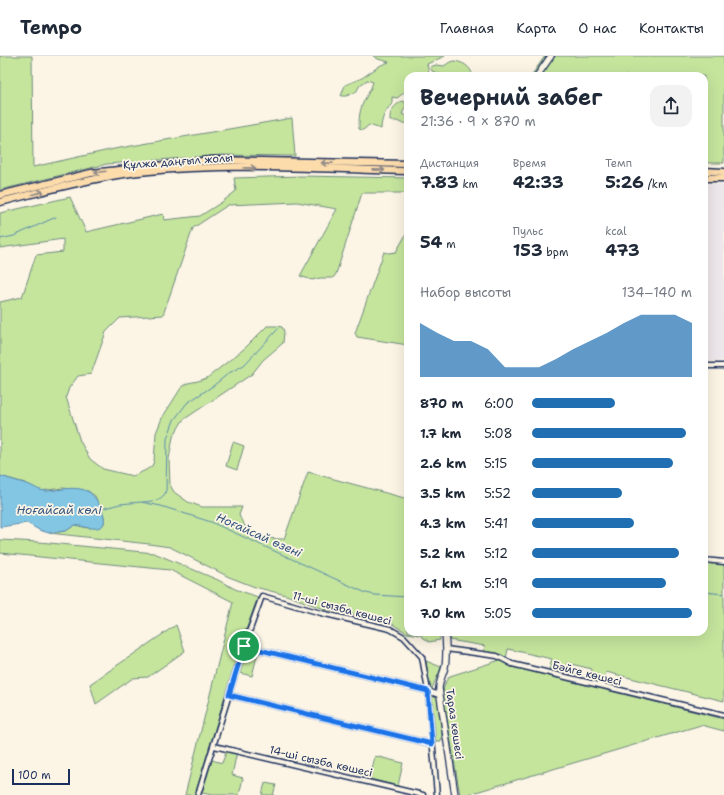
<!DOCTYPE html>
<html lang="ru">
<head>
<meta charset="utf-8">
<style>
  :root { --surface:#fff; --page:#f2f2f3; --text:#1f2937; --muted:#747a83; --line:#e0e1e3; --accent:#1f6fb2 }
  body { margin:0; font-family:"Shantell Sans",sans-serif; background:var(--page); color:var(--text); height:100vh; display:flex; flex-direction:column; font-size:15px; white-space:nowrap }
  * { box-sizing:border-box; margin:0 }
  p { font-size:13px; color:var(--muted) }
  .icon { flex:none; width:22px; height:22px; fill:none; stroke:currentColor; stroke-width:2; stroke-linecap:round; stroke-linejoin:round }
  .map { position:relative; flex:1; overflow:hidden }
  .drawer { position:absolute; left:404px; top:16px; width:304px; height:564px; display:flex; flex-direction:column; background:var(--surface); border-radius:12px; box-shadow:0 4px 16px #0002 }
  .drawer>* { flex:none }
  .scale { position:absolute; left:12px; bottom:10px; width:58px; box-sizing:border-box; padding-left:4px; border:2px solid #1b2f5e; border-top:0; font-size:11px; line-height:14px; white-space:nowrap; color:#1b2f5e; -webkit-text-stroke:3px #fcf5e5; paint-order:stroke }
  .pin { position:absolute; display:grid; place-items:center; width:34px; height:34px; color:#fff; margin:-17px; border:2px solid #fff; border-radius:50%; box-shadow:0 1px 4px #0007 }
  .round { display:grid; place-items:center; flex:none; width:42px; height:42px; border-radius:12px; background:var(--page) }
  .summary { display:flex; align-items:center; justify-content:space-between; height:68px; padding:0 16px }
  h1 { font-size:22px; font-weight:700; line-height:30px }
  .figures { display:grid; grid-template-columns:repeat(3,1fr); gap:6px; height:68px; padding:4px 16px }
  .figures div { display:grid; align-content:center }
  .figures b { font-size:17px; font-weight:700 }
  .figures small { font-size:11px; font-weight:400 }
  .figures p { font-size:11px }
  .chart { height:112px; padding:8px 16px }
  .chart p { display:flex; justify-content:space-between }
  .chart svg { width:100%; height:72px; margin-top:4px; fill:var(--accent); opacity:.7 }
  ul { padding:0 16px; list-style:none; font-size:13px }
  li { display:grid; grid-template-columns:64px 48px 1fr; align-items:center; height:30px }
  li i { height:10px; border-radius:5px; background:var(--accent) }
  header { display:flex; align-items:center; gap:24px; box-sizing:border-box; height:56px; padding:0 20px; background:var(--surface); border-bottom:1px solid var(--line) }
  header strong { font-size:19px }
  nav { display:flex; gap:22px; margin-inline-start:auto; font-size:14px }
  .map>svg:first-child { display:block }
  .built { fill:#eee7eb }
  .green { fill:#c5e59d; stroke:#708a7e }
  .water { fill:#83c6e4; stroke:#598aae }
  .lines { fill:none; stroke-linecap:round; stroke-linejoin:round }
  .stream { stroke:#598aae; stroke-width:1 }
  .street-casing { stroke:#1b2f5e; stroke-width:7 }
  .secondary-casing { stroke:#1b2f5e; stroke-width:8 }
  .primary-casing { stroke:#1b2f5e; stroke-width:9 }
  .street { stroke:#fcf5e5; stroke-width:4 }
  .secondary { stroke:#fcf5e5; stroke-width:5.5 }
  .primary { stroke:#fddcac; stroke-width:6 }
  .oneway { stroke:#8c8685 }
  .route-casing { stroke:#fff; stroke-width:8 }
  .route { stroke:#1a73e8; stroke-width:5 }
  .labels { text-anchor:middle; stroke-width:3.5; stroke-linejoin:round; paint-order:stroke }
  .street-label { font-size:11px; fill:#1b2f5e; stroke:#fcf5e5 }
  .water-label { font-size:12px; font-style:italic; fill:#355580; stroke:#fcf5e5 }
</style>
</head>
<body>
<header>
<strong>Tempo</strong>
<nav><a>Главная</a><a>Карта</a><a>О нас</a><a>Контакты</a></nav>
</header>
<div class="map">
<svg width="724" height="739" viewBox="0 0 724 739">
  <rect width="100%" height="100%" fill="#fcf5e5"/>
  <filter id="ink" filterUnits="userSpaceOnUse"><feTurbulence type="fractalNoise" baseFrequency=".025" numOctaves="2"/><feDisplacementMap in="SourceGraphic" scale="8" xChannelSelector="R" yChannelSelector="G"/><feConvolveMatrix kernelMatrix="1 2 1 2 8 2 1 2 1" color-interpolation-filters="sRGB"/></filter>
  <g filter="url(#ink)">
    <path class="built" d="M704 128H724V305H704Z"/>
    <path class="green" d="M0 0H32L33 111 114 93 292 62 295 100 221 99 107 108 0 134Z
      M373 0H445L427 8 429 17 426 20H408C408 33 408 34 397 42L392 41V48C385 54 381 64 381 73L369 69 363 74 359 73C359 64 359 56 363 47 366 40 371 34 373 26L367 24 360 29 356 36 346 40H341L345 29 362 22 381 9 389 6 378 3Z
      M545 0H724V107H704V20H531Z
      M455 5C464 7 470 10 473 20H445L432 15 430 11 436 9 444 10 450 6Z
      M402 45 405 46 406 50 402 58 408 61V68L405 67H401L397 65H390C389 55 394 50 402 45Z
      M301 120 408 122V137H362L336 218 333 222H320L312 224 300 220 337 153 297 146 228 149 193 172 163 259 120 262 106 276 91 318 78 320 69 332 66 341 80 385 90 403 103 413 133 420 146 414 152 410 154 405 156 377 162 362 181 332 188 327 198 325 207 322 245 292 267 270H277L282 271 284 275 283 287 263 304 252 318 183 364 173 381 169 403 170 429 174 436 188 446 202 451H242L239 459C247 480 264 483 284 483L308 416 408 443V576H439L440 584 429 586 420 579 407 577 389 566 324 553 286 539 255 531 229 521 170 491 149 488 49 477 66 475 75 469 88 472 102 470 104 467V460L101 453 95 440 88 435 63 432 40 435 25 427 0 420V246L22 241 36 199 63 196V183L0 192V157L70 141 86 176 163 158 164 164 200 160 222 146 236 135 234 122Z
      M408 175V289L357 281 355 277 384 196 389 197 396 196Z
      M233 386 244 390 237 414 226 410Z
      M0 484 39 486 154 497 218 524 235 533 258 541 240 590 195 739H185L233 546 170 514 0 497Z
      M704 507 724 508V645L606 616 603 628 589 625 592 613 567 607 564 617 549 614 552 603 508 593 506 603 499 598 484 596 485 590 449 584V576H704Z
      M176 569 185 595 148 621 133 622 96 648 90 628Z
      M247 593 258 596 252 620 240 617Z
      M500 604 509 610 724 663V675L701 669 466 739H460L443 641C443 633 444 626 450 620Z
      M426 605 441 611C439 620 434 625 432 633L429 628Z
      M432 641H437L442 677 441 685H434L430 644Z
      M227 694 237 696 232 719 243 722 239 739H212L202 737 212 704 222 707Z
      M375 700 403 707 398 730 370 723Z
      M265 727 276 729 273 739H262Z"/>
    <path class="water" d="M0 420C9 423 18 425 27 428 34 430 38 435 47 435 60 434 77 429 89 436 96 440 110 464 102 470 96 475 82 470 75 469L66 475 49 477 39 474 27 467 0 471Z"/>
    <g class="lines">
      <path class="stream" d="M0 183 14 180 56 161
        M143 446C153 445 161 445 166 436L167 383 174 364 187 347 213 330 229 317 244 309 278 273
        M101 453 120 448 141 446 161 450 211 466 366 537 375 539 408 541
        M704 536 724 538"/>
      <g class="street-casing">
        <path id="street" d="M704 310H724
          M704 504 724 506
          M244 590 428 635 439 639
          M446 593 497 600 512 608 724 659
          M229 639 432 688
          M214 690 423 739
          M198 739 244 590 262 540 321 557 390 573 404 581 422 601 428 635 437 739"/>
      </g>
      <g class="secondary-casing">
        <path id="secondary" d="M537 20 551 0
          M445 576C446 588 447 600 445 611 443 619 439 625 439 633L455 739"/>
      </g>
      <g class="primary-casing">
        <path id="primary" d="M704 115 724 116
          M704 122H724
          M0 139 91 117 212 104 408 108
          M0 146C41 136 82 124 124 118 218 105 314 113 408 115"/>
      </g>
      <use href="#street" class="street"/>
      <use href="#secondary" class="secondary"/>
      <use href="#primary" class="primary"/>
    </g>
    <defs><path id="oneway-shaft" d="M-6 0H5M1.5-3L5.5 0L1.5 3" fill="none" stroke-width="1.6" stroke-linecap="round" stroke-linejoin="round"/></defs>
    <g class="oneway">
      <use href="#oneway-shaft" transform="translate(327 107) rotate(-179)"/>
      <use href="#oneway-shaft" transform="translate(250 112) rotate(1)"/>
      <use href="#oneway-shaft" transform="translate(379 114) rotate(1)"/>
      <use href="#oneway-shaft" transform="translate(100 116) rotate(173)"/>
      <use href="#oneway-shaft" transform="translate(38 137) rotate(-14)"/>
    </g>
  </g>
  <g class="lines" filter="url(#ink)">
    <g class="route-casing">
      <path id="route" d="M244 590 428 635 432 688 229 639Z"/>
    </g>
    <use href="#route" class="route"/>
  </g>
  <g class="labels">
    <g class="street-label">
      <text transform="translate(178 105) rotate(-4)" y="4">Құлжа даңғыл жолы</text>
      <text transform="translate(342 552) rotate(15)" y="4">11-ші сызба көшесі</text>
      <text transform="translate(587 617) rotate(14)" y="4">Бәйге көшесі</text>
      <text transform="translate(455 668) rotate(82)" y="4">Тараз көшесі</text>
      <text transform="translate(321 705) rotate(13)" y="4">14-ші сызба көшесі</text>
    </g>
    <g class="water-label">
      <text x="59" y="458">Ноғайсай көлі</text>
      <text transform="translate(259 479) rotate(24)" y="4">Ноғайсай өзені</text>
    </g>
  </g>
</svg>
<div class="scale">100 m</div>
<div class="pin" style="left:244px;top:590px;background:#1e9e55"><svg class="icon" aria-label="arrive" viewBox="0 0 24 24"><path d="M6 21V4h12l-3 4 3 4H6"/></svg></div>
<section class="drawer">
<div class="summary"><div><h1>Вечерний забег</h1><p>21:36 · 9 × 870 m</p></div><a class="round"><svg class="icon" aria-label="share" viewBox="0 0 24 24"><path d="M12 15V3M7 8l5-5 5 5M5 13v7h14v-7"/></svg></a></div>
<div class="figures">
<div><p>Дистанция</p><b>7.83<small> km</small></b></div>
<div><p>Время</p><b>42:33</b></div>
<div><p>Темп</p><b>5:26<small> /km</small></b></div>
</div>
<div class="figures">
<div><b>54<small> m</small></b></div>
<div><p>Пульс</p><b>153<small> bpm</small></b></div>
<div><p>kcal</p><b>473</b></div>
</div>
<div class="chart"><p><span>Набор высоты</span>134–140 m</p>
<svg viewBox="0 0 160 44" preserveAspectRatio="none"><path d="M0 44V11L10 17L20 22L30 22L40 27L50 38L60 38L70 38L80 33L90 27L100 22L110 17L120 11L130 6L140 6L150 6L160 11V44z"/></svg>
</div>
<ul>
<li><b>870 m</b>6:00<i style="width:52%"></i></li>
<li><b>1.7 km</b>5:08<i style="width:96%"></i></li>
<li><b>2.6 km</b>5:15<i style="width:88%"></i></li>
<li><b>3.5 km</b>5:52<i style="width:56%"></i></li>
<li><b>4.3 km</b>5:41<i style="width:64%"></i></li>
<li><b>5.2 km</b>5:12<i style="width:92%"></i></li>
<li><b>6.1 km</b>5:19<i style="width:84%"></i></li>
<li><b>7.0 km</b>5:05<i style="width:100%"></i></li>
</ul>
</section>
</div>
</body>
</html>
